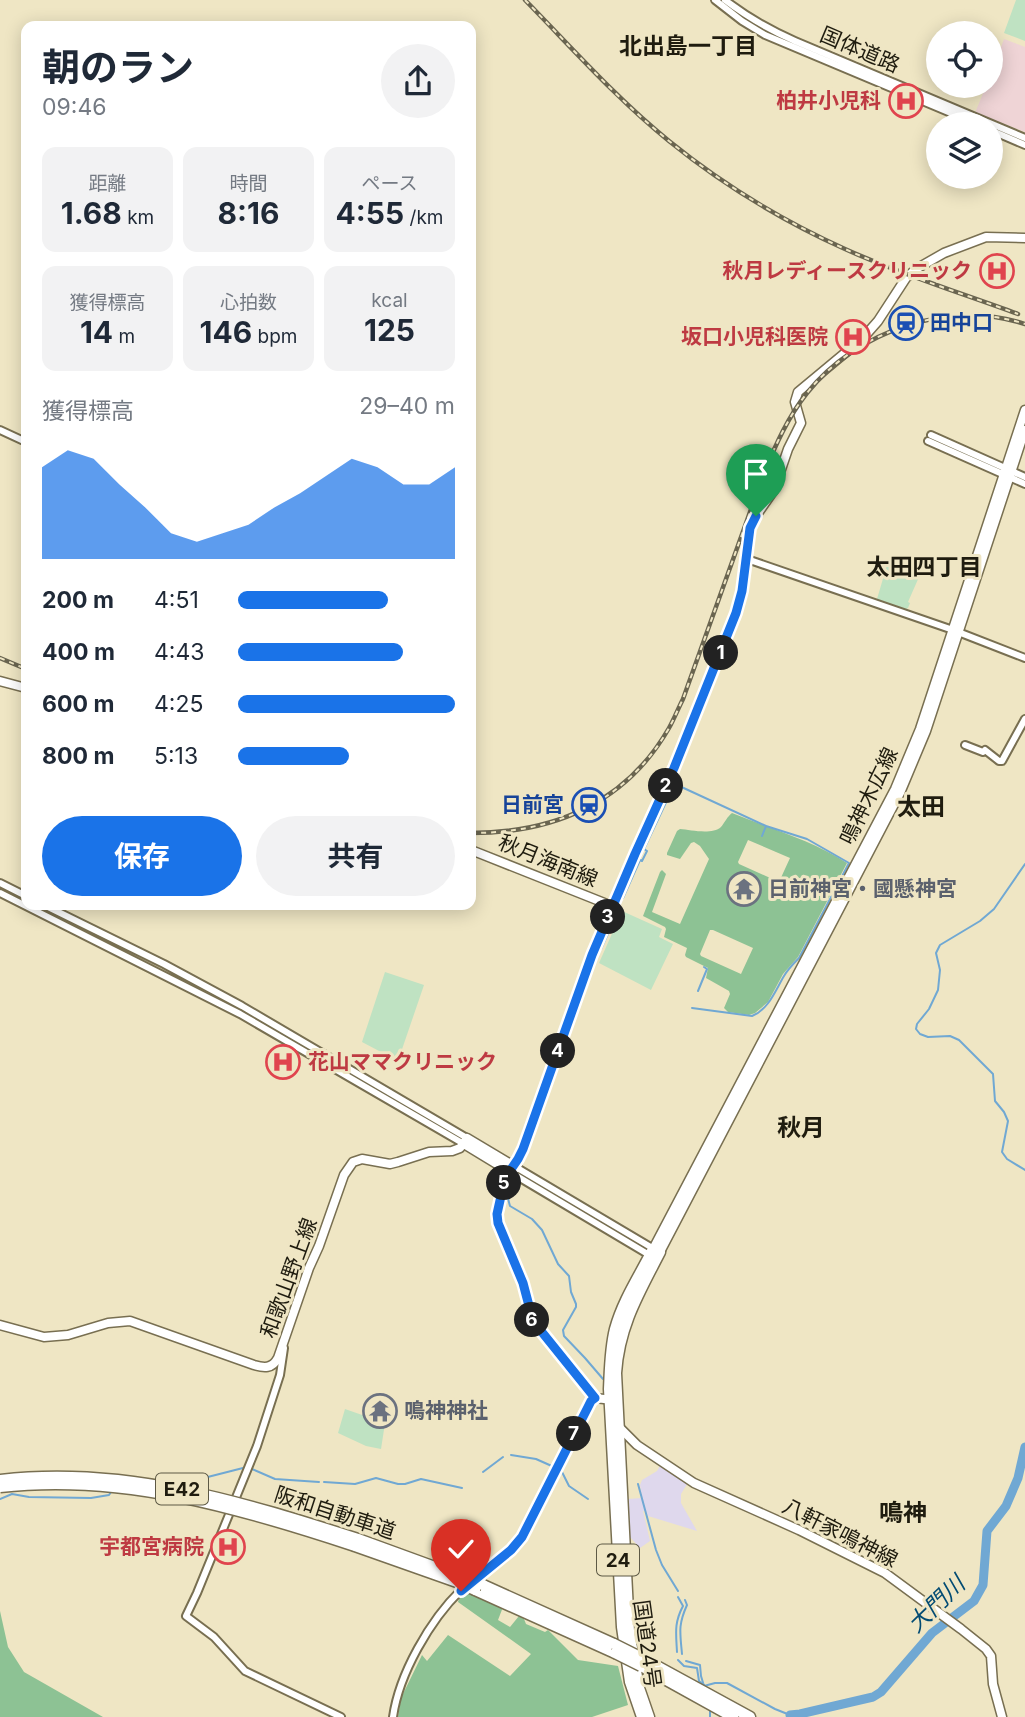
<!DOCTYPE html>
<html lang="ja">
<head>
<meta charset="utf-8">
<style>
  :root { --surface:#fff; --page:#f2f2f3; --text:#1f2937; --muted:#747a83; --accent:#1a73e8 }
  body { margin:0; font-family:Inter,"Noto Sans JP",sans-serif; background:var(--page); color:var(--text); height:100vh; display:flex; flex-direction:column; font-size:26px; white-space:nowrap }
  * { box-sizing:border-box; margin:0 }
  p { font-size:23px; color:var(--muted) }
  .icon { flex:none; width:38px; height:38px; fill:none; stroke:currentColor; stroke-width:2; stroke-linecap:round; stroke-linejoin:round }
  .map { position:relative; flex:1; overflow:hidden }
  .panel { position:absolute; left:21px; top:21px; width:455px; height:889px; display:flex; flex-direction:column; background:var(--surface); border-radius:14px; box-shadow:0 4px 18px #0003 }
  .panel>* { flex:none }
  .buttons { position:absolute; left:926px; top:21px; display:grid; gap:14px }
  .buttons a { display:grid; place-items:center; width:77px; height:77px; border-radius:50%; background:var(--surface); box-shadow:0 4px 18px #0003; font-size:35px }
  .pin { position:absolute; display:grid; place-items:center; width:60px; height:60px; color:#fff; margin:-72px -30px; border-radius:50% 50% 50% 0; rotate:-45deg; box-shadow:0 0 7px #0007 }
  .pin .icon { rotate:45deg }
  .km { position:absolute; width:35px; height:35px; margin:-18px; border-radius:50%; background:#222; color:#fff; font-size:19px; line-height:35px; text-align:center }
  .round { display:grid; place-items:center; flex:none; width:74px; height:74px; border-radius:37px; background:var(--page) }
  .overview { display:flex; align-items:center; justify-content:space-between; height:119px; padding:0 21px }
  h1 { font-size:38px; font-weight:700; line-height:52px }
  .figures { display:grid; grid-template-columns:repeat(3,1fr); gap:10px; height:119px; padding:7px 21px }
  .figures div { display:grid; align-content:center; border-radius:14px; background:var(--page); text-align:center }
  .figures b { font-size:30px; font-weight:700 }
  .figures small { font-size:19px; font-weight:400 }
  .figures p { font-size:19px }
  .chart { height:196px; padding:14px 21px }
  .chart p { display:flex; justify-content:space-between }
  .chart svg { width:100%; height:126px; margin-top:7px; fill:var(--accent); opacity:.7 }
  .cta { display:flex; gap:14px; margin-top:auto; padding:14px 21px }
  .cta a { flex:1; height:80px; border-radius:42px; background:var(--accent); color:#fff; font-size:28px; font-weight:700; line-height:80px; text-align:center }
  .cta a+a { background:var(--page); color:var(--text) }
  ul { padding:0 21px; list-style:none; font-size:23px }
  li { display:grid; grid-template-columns:112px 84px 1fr; align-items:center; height:52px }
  li i { height:18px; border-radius:9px; background:var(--accent) }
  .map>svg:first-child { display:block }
  .commercial { fill:#dfd8ed }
  .education { fill:#efd4d6 }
  .green { fill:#bfe2c2 }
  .forest { fill:#8dc294; fill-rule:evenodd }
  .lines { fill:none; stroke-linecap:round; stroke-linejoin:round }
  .stream { stroke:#70a8d3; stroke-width:2 }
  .river { stroke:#70a8d3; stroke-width:9 }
  .minor-casing { stroke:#786f51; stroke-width:10 }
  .major-casing { stroke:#786f51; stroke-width:11 }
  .highway-casing { stroke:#786f51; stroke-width:13 }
  .minor { stroke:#fff; stroke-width:6 }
  .major { stroke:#fff; stroke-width:8 }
  .highway { stroke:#fff; stroke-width:10 }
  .rail-casing { stroke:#6a6550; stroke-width:4.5 }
  .rail { stroke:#efe6c4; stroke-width:2; stroke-dasharray:5; stroke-linecap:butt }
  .highway-bridge-casing { stroke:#786f51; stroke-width:13; stroke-linecap:butt }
  .highway-bridge { stroke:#fff; stroke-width:10 }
  .route-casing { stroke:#fff; stroke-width:14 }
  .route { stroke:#1a73e8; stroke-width:9 }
  .labels { text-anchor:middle; stroke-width:6; stroke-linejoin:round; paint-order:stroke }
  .shield { fill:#efe6c4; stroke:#5d5945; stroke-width:2 }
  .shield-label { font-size:19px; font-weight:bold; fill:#1f1c0f }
  .street-label { font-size:21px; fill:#1f1c0f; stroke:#efe6c4 }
  .health-label { font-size:21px; font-weight:bold; fill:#be3a42; stroke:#efe6c4; text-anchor:end }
  .transit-label { font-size:21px; font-weight:bold; fill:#164399; stroke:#efe6c4; text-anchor:start }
  .worship-label { font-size:21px; font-weight:bold; fill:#5b616d; stroke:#efe6c4; text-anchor:start }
  .neighbourhood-label { font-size:23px; font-weight:bold; fill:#1f1c0f; stroke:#efe6c4 }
  .water-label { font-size:23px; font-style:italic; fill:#024b73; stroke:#efe6c4 }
  .quarter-label { font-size:24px; font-weight:bold; fill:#1f1c0f; stroke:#efe6c4 }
</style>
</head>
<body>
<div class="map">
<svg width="1025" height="1717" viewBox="0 0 1025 1717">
  <rect width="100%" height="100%" fill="#efe6c4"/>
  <path class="commercial" d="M661 1464 689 1481 681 1494V1503L697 1531 648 1516 646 1511H643L650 1541 640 1548 630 1537 628 1499 642 1498 640 1485 642 1480 657 1471Z"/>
  <path class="education" d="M1004 39 1025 47V132L975 113 986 86H990L991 74Z"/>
  <path class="green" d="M1016 0H1025V41L1004 33Z
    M890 564 918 574 919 577 908 602 910 603 908 608 906 609 877 599 887 565Z
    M622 911 662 929 659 937 673 944 651 990 599 963Z
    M385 972 424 985 398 1061 362 1042Z
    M345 1409 385 1423 381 1449 366 1446 338 1433Z"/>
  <path class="forest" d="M732 813C771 829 811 840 847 863L798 957 783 974 768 1002 755 1013 749 1015 728 1012 724 1008 730 994 729 991 706 978 708 968 686 957 685 955 687 948 664 937 666 929 665 927 643 916 660 872 662 870 666 874 652 912 680 924 709 859 700 846 694 842 691 843 680 859 667 855V853L677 831 680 829C691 830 712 835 721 827 725 822 727 817 732 813ZM748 840 790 858 779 882 739 864 738 862ZM710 930H713L753 948 741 974 701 956 700 954Z
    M468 1592 503 1607 498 1620 510 1627 519 1616 524 1619 526 1624 545 1632 548 1630 578 1660 618 1666 628 1705 592 1717H398L401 1698 422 1655 427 1661 448 1635 510 1676 531 1654 458 1602C459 1597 464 1593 468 1592Z
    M0 1611 8 1647 24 1672 103 1717H0Z"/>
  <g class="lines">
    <path class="stream" d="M671 792 675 784 766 826 762 836
      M1025 864 994 909 980 921 940 945 936 953 940 970 938 990 929 1009 917 1024 916 1029 920 1034 928 1037 950 1036 959 1040 993 1074 995 1101 1004 1112 1008 1121 1002 1152 1007 1159 1025 1170
      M623 898 640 860 642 861 647 851 644 849 669 796
      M601 949 620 907
      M698 991 707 969 704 967
      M692 1008 752 1016C769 1009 775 991 784 976 788 969 794 963 799 958L849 863 807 839 766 826
      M511 1183 507 1195 510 1206 532 1219 542 1230 558 1264 569 1276 571 1292 576 1304V1307L563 1330 564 1336 585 1358 603 1379
      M511 1455 536 1459 554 1467
      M252 1469 275 1479 319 1482
      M561 1470 569 1486 588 1499
      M483 1472 503 1457
      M324 1482 355 1484 376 1478 398 1484H405L421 1479 462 1488
      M174 1484 182 1485 192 1481 243 1468 245 1470
      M638 1484 656 1550 662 1565 678 1591
      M0 1499 12 1494 29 1497 91 1498 109 1495 111 1492
      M677 1652C676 1633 674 1623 683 1606L678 1597
      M682 1654C680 1632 678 1625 687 1605L685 1600
      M678 1660 684 1666 697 1668 699 1681 704 1685
      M686 1661 700 1665 701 1676 704 1686
      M704 1686 715 1683H727L775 1709 790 1715 788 1717
      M710 1717V1708"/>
    <path class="river" d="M790 1715 800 1714 873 1697 881 1692 932 1633 974 1601 983 1585 987 1531 1006 1506 1018 1478 1025 1447"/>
    <g class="minor-casing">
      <path id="minor" d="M715 0 742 21 765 35 977 124
        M725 0C747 17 770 30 795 41L1025 138
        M990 130 1025 145
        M0 430 26 442
        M931 435 1025 477
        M928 441 1025 484
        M747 559 953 630 1025 658
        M965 745 983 752 985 750 999 761H1002L1025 719
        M0 883 26 896
        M0 893 240 1014 464 1144
        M44 905 164 964 242 1006 467 1138
        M514 1166 654 1249
        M510 1172 651 1256
        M284 1348 280 1375 257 1446 197 1593 186 1616 214 1637 245 1671 341 1717
        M393 1717C399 1674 430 1620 461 1590 481 1572 504 1558 522 1537L591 1401 595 1398"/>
    </g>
    <g class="major-casing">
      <path id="major" d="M0 681 26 688
        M471 850 612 906
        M464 1144 510 1172
        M653 1249 895 789 920 729 1025 410
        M660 1252 900 793 926 731 1025 430
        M0 1325 44 1337 68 1335 108 1323 130 1321 254 1365C264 1368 272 1369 278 1358L309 1268 319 1246 344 1175 353 1162 362 1159 390 1164 398 1162 429 1152 452 1151 460 1148 467 1138 514 1166
        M613 1400 595 1398 533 1322 523 1283 498 1223C497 1214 501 1186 505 1178 510 1168 518 1159 523 1149L592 955 635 854 674 768 736 613 742 591 750 528 756 516 774 490 788 449 801 423 795 402 798 392 863 338 878 321 906 278 916 269 944 253 986 237 1025 238
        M617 1425 637 1445 694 1483 799 1530 885 1573 961 1629 986 1649 991 1656 993 1684 1002 1717"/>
    </g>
    <g class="highway-casing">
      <path id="highway" d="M358 1539 465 1578
        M355 1546 457 1582
        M483 1585 614 1644
        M475 1590 615 1653
        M640 1657 750 1717
        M641 1666 733 1717
        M642 1717 630 1682 622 1627 609 1389C610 1369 610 1349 615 1329 623 1300 640 1275 653 1249
        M649 1717 639 1688 629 1631 616 1373C619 1326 639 1293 660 1252"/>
    </g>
    <use href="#minor" class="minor"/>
    <use href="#major" class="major"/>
    <use href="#highway" class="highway"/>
    <g class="rail-casing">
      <path id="rail" d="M525 0C572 48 617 99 669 141 722 184 783 221 845 249 900 274 961 293 1018 314
        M0 658 26 669
        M471 833C554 833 626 803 669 728 674 719 678 709 683 699L764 473C776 444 788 417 807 393 856 331 949 299 1025 324"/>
    </g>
    <use href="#rail" class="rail"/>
    <g class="highway-bridge-casing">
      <path id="highway-bridge" d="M0 1480C124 1465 242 1502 358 1539
        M0 1487C122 1473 240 1508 355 1546
        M465 1578 483 1585
        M457 1582 475 1590
        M614 1644 640 1657
        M615 1653 641 1666"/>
    </g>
    <use href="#highway-bridge" class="highway-bridge"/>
  </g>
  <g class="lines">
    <g class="route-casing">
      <path id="route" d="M461 1591 511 1550 522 1537 588 1407 591 1401 595 1398 533 1321 523 1283 498 1223 497 1214 505 1178 518 1159 523 1149 592 955 635 854 674 768 736 613 742 591 750 528 756 516"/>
    </g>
    <use href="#route" class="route"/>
  </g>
  <defs>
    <g id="hospital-ring" transform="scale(1.75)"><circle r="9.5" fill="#efe6c4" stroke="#e0444e" stroke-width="1.5"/><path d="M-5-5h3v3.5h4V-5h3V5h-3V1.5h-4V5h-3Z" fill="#e0444e"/></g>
    <g id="station-ring" transform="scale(1.75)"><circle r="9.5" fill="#efe6c4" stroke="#1a4fb4" stroke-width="1.5"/><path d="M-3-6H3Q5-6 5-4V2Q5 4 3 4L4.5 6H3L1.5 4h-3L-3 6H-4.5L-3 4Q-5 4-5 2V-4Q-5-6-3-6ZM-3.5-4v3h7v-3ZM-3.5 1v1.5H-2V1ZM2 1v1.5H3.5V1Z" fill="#1a4fb4"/></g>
    <g id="temple-ring" transform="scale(1.75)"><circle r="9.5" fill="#efe6c4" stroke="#6b7280" stroke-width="1.5"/><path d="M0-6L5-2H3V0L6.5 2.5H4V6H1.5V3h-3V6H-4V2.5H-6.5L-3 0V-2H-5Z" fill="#6b7280"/></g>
  </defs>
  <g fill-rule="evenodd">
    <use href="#hospital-ring" x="906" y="101"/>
    <use href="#hospital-ring" x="997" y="271"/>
    <use href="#station-ring" x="906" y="323"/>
    <use href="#hospital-ring" x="853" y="337"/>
    <use href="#station-ring" x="589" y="805"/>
    <use href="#temple-ring" x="744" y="889"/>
    <use href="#hospital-ring" x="283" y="1062"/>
    <use href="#temple-ring" x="380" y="1411"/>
    <use href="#hospital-ring" x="228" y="1547"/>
  </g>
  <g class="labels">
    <g class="shield">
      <rect x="156" y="1473.5" width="52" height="31" rx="5"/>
      <rect x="597" y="1544.5" width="42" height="31" rx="5"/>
    </g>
    <g class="shield-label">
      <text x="182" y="1496">E42</text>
      <text x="618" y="1567">24</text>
    </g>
    <g class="street-label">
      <text transform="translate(860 50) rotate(23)" y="7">国体道路</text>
      <text transform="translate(869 796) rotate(-64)" y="7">鳴神木広線</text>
      <text transform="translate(548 861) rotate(22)" y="7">秋月海南線</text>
      <text transform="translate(289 1278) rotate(-70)" y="7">和歌山野上線</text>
      <text transform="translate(335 1513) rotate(18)" y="7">阪和自動車道</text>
      <text transform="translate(840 1533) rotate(27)" y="7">八軒家鳴神線</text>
      <text transform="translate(647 1644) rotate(82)" y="7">国道24号</text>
    </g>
    <g class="health-label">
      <text x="881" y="108">柏井小児科</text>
      <text x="972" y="278">秋月レディースクリニック</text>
      <text x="828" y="344">坂口小児科医院</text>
      <text x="308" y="1069" text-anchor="start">花山ママクリニック</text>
      <text x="204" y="1554">宇都宮病院</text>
    </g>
    <g class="transit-label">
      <text x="930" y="330">田中口</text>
      <text x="564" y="812" text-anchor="end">日前宮</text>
    </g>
    <g class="worship-label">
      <text x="768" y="896">日前神宮・國懸神宮</text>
      <text x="404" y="1418">鳴神神社</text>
    </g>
    <g class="neighbourhood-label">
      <text x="688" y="54">北出島一丁目</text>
      <text x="924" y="575">太田四丁目</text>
    </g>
    <g class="water-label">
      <text transform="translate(936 1604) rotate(-44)" y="8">大門川</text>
    </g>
    <g class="quarter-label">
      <text x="921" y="815">太田</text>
      <text x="801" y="1136">秋月</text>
      <text x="903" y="1521">鳴神</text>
    </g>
  </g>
</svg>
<div class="buttons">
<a><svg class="icon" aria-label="locate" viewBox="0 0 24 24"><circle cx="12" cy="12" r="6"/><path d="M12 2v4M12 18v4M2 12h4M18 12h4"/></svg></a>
<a><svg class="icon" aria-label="layers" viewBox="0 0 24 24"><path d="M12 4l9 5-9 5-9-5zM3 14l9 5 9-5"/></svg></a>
</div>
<div class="pin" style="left:756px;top:516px;background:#1e9e55"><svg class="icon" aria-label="arrive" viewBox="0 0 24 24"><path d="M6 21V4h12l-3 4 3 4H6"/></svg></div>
<div class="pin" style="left:461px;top:1591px;background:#d93025"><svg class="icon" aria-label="check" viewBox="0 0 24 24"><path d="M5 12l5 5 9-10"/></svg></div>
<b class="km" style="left:721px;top:653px">1</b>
<b class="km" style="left:666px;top:786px">2</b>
<b class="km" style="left:608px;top:917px">3</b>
<b class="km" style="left:558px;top:1051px">4</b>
<b class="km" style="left:504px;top:1183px">5</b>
<b class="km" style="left:532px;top:1320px">6</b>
<b class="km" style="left:574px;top:1434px">7</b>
<section class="panel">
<div class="overview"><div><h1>朝のラン</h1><p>09:46</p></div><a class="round"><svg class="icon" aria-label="share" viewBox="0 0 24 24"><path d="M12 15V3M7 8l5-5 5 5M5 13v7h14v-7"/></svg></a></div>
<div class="figures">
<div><p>距離</p><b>1.68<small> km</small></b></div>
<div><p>時間</p><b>8:16</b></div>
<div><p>ペース</p><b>4:55<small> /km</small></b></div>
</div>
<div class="figures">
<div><p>獲得標高</p><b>14<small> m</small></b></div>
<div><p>心拍数</p><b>146<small> bpm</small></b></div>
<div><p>kcal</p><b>125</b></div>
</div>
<div class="chart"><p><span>獲得標高</span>29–40 m</p>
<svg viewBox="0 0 160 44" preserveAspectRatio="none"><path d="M0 44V12L10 6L20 9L30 18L40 26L50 35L60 38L70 35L80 32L90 26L100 21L110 15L120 9L130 12L140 18L150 18L160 12V44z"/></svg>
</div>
<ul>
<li><b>200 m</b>4:51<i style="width:69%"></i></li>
<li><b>400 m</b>4:43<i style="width:76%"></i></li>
<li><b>600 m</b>4:25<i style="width:100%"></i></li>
<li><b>800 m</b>5:13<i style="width:51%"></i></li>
</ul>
<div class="cta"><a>保存</a><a>共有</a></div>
</section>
</div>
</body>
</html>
